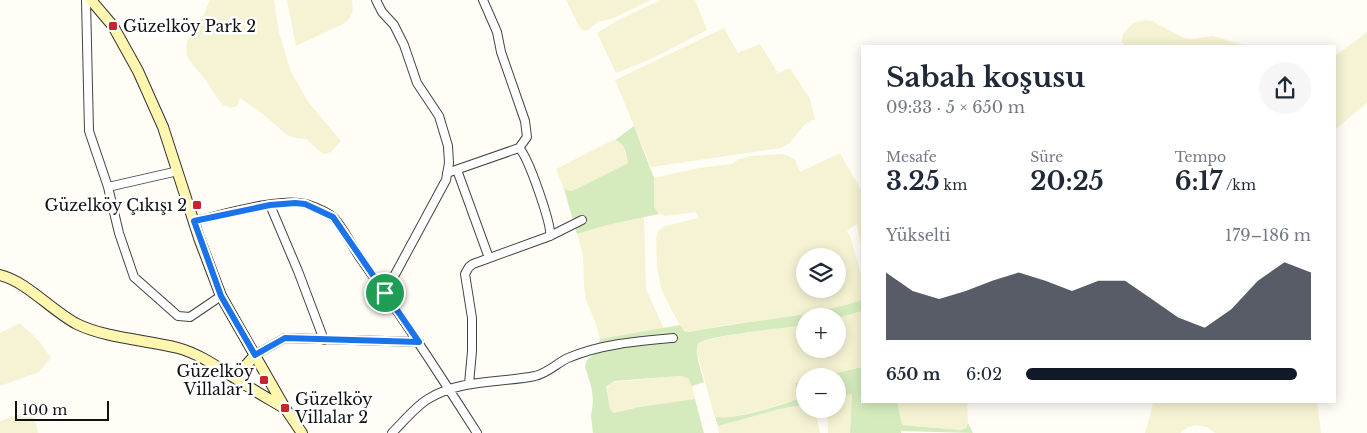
<!DOCTYPE html>
<html lang="tr">
<head>
<meta charset="utf-8">
<style>
  :root { --surface:#fff; --page:#f6f6f7; --text:#1f2937; --muted:#747a83; --accent:#111827 }
  body { margin:0; font-family:"Libre Baskerville",serif; background:var(--page); color:var(--text); height:100vh; display:flex; flex-direction:column; font-size:19px; white-space:nowrap }
  * { box-sizing:border-box; margin:0 }
  p { font-size:16px; color:var(--muted) }
  .icon { flex:none; width:28px; height:28px; fill:none; stroke:currentColor; stroke-width:2; stroke-linecap:round; stroke-linejoin:round }
  .map { position:relative; flex:1; overflow:hidden }
  .details { position:absolute; left:861px; top:45px; width:475px; height:358px; display:flex; flex-direction:column; background:var(--surface); border-radius:0px; box-shadow:0 2px 12px #0003 }
  .details>* { flex:none }
  .fabs { position:absolute; left:796px; top:248px; display:grid; gap:10px }
  .fabs a { display:grid; place-items:center; width:50px; height:50px; border-radius:50%; background:var(--surface); box-shadow:0 2px 12px #0003; font-size:25px }
  .scale { position:absolute; left:15px; bottom:12px; width:94px; box-sizing:border-box; padding-left:5px; border:2px solid #111; border-top:0; font-size:14px; line-height:18px; white-space:nowrap; color:#111; -webkit-text-stroke:4px #fff; paint-order:stroke }
  .pin { position:absolute; display:grid; place-items:center; width:42px; height:42px; color:#fff; margin:-21px; border:2px solid #fff; border-radius:50%; box-shadow:0 1px 5px #0007 }
  .round { display:grid; place-items:center; flex:none; width:52px; height:52px; border-radius:26px; background:var(--page) }
  .headline { display:flex; align-items:center; justify-content:space-between; height:85px; padding:0 25px }
  h1 { font-size:28px; font-weight:700; line-height:38px }
  .figures { display:grid; grid-template-columns:repeat(3,1fr); gap:8px; height:85px; padding:5px 25px }
  .figures div { display:grid; align-content:center }
  .figures b { font-size:25px; font-weight:700 }
  .figures small { font-size:14px; font-weight:400 }
  .figures p { font-size:14px }
  .chart { height:140px; padding:10px 25px }
  .chart p { display:flex; justify-content:space-between }
  .chart svg { width:100%; height:90px; margin-top:5px; fill:var(--accent); opacity:.7 }
  ul { padding:0 25px; list-style:none; font-size:16px }
  li { display:grid; grid-template-columns:80px 60px 1fr; align-items:center; height:38px }
  li i { height:12px; border-radius:6px; background:var(--accent) }
  .map>svg:first-child { display:block }
  .farmland { fill:#f6f3d4; fill-rule:evenodd }
  .green { fill:#d5ebbd }
  .lines { fill:none; stroke-linecap:round; stroke-linejoin:round }
  .street-casing { stroke:#444; stroke-width:10 }
  .secondary-casing { stroke:#333; stroke-width:12 }
  .street { stroke:#fff; stroke-width:8 }
  .secondary { stroke:#fff6b0; stroke-width:10 }
  .route-casing { stroke:#fff; stroke-width:10 }
  .route { stroke:#1a73e8; stroke-width:6 }
  .poi-dot { fill:#c4262e; stroke:#fff; stroke-width:2 }
  .labels { text-anchor:middle; stroke-width:5; stroke-linejoin:round; paint-order:stroke }
  .poi-label { font-size:16px; fill:#111; stroke:#fff; text-anchor:start }
</style>
</head>
<body>
<div class="map">
<svg width="1367" height="433" viewBox="0 0 1367 433">
  <rect width="100%" height="100%" fill="#fffdf5"/>
  <path class="farmland" d="M210 0H274L279 32 291 72 309 103 341 141 331 152 323 154 306 139 295 138 287 135 263 114 240 98 237 106 231 108 223 105 218 99 207 82 189 60 186 53 187 41 202 19Z
    M287 0H352L353 11 350 18 343 24 296 46Z
    M566 0H651L614 18 598 22 588 30 584 31 580 28Z
    M661 0H695L707 30 651 59 616 73 597 33 622 18Z
    M1145 20 1152 21 1184 38 1193 39 1213 36 1247 46H1125L1122 42 1123 34 1133 23Z
    M724 28 738 53 760 44 778 73 790 68 810 99 815 119 804 125 790 143 781 148 651 167 615 80Z
    M1367 32V103L1335 130V56Z
    M613 140 618 141 623 145 628 163 572 191 564 189 556 169Z
    M840 153 862 192V251L857 224 847 231 850 236 862 278V300L817 313 780 319 726 325 689 332 682 329 670 307 661 288 657 267 656 238 658 231 665 226 699 218 695 212 666 216 659 214 654 207V178L699 168 732 164 739 159 750 156 782 154 789 156 795 160 800 172ZM805 256H838V289H805Z
    M644 217 646 289 664 329 600 339 595 321 586 300 584 285 583 255 577 234 607 225Z
    M862 311V367L824 376H805V381L795 383 799 399 754 412 722 419 714 415 697 352V346L700 342 729 335 805 325V349H838V318Z
    M20 323 39 341 51 358 39 372 0 386V333Z
    M681 376 688 378 692 383 695 399 630 409 616 413 611 412 610 409 605 390 612 382Z
    M852 394 850 433H828L827 409H838V397Z
    M897 401H937L938 403 941 401H967L968 423 966 428 962 430 902 425Z
    M1154 401H1317L1321 433H1215L1207 427 1196 425 1188 427 1180 433H1145Z
    M805 404V409H815L820 433H719L718 426 780 409Z
    M32 409 38 433H0V421Z"/>
  <path class="green" d="M634 126 654 178V207L659 214 607 225 577 234 564 189 572 191 628 163C626 154 626 144 615 140Z
    M862 300V311L838 318V316H805V325C789 328 704 335 698 344 694 351 702 374 704 382L692 386 688 378 681 376 614 381 606 387 610 409 614 413 639 407 695 399 704 433H593L591 416 593 402 592 390 585 366 587 360 595 353 600 339 680 325 684 331 689 332C748 320 804 319 862 300Z
    M862 367V401H897L902 425 961 430 966 428 968 423 973 433 901 431V433H850L852 394 838 397V376H824Z
    M805 381V404L780 409 718 426 715 416C728 423 783 404 799 399L795 383Z"/>
  <g class="lines">
    <g class="street-casing">
      <path id="street" d="M86 0 89 131 108 187 119 233 134 277 178 316 190 317 221 296
        M376 0 382 12 394 25 404 45 417 83 439 116 448 146 449 163 446 180 385 293
        M519 148C528 156 552 225 550 236
        M457 170 489 258
        M447 173 519 148 527 137 525 121 501 52 497 32 483 0
        M108 187 178 171
        M270 205 298 271 324 340
        M194 221C223 215 280 197 306 204 315 207 328 212 334 218 345 230 353 249 363 262 403 318 440 375 477 433
        M255 355 285 338 419 342
        M469 384 472 351V318L465 274 469 267 473 264 550 236 582 220
        M392 433C403 422 415 407 428 399 460 379 500 383 535 376 548 373 557 363 568 358 601 344 638 341 673 338"/>
    </g>
    <g class="secondary-casing">
      <path id="secondary" d="M91 0 113 26 138 71 163 127 199 238 221 296 285 408 302 433
        M0 275C26 281 52 311 77 324 105 338 147 340 178 348 200 354 219 368 238 380 253 390 269 399 284 408
        M232 376 241 371 255 355"/>
    </g>
    <use href="#street" class="street"/>
    <use href="#secondary" class="secondary"/>
  </g>
  <g class="lines">
    <g class="route-casing">
      <path id="route" d="M295 203 305 204 333 217 419 342 285 338 255 355 221 296 194 221 270 205Z"/>
    </g>
    <use href="#route" class="route"/>
  </g>
  <g class="poi-dot">
    <rect x="108" y="21" width="10" height="10" rx="2.5"/>
    <rect x="192" y="200" width="10" height="10" rx="2.5"/>
    <rect x="259" y="375" width="10" height="10" rx="2.5"/>
    <rect x="280" y="403" width="10" height="10" rx="2.5"/>
  </g>
  <g class="labels">
    <g class="poi-label">
      <text x="123" y="32">Güzelköy Park 2</text>
      <text x="187" y="211" text-anchor="end">Güzelköy Çıkışı 2</text>
      <text x="254" y="377" text-anchor="end">Güzelköy<tspan x="254" dy="18">Villalar 1</tspan></text>
      <text x="295" y="405">Güzelköy<tspan x="295" dy="18">Villalar 2</tspan></text>
    </g>
  </g>
</svg>
<div class="fabs">
<a><svg class="icon" aria-label="layers" viewBox="0 0 24 24"><path d="M12 4l9 5-9 5-9-5zM3 14l9 5 9-5"/></svg></a>
<a>+</a>
<a>−</a>
</div>
<div class="scale">100 m</div>
<div class="pin" style="left:385px;top:293px;background:#1e9e55"><svg class="icon" aria-label="arrive" viewBox="0 0 24 24"><path d="M6 21V4h12l-3 4 3 4H6"/></svg></div>
<section class="details">
<div class="headline"><div><h1>Sabah koşusu</h1><p>09:33 · 5 × 650 m</p></div><a class="round"><svg class="icon" aria-label="share" viewBox="0 0 24 24"><path d="M12 15V3M7 8l5-5 5 5M5 13v7h14v-7"/></svg></a></div>
<div class="figures">
<div><p>Mesafe</p><b>3.25<small> km</small></b></div>
<div><p>Süre</p><b>20:25</b></div>
<div><p>Tempo</p><b>6:17<small> /km</small></b></div>
</div>
<div class="chart"><p><span>Yükselti</span>179–186 m</p>
<svg viewBox="0 0 160 44" preserveAspectRatio="none"><path d="M0 44V11L10 20L20 24L30 20L40 15L50 11L60 15L70 20L80 15L90 15L100 24L110 33L120 38L130 29L140 15L150 6L160 11V44z"/></svg>
</div>
<ul>
<li><b>650 m</b>6:02<i style="width:95%"></i></li>
</ul>
</section>
</div>
</body>
</html>
